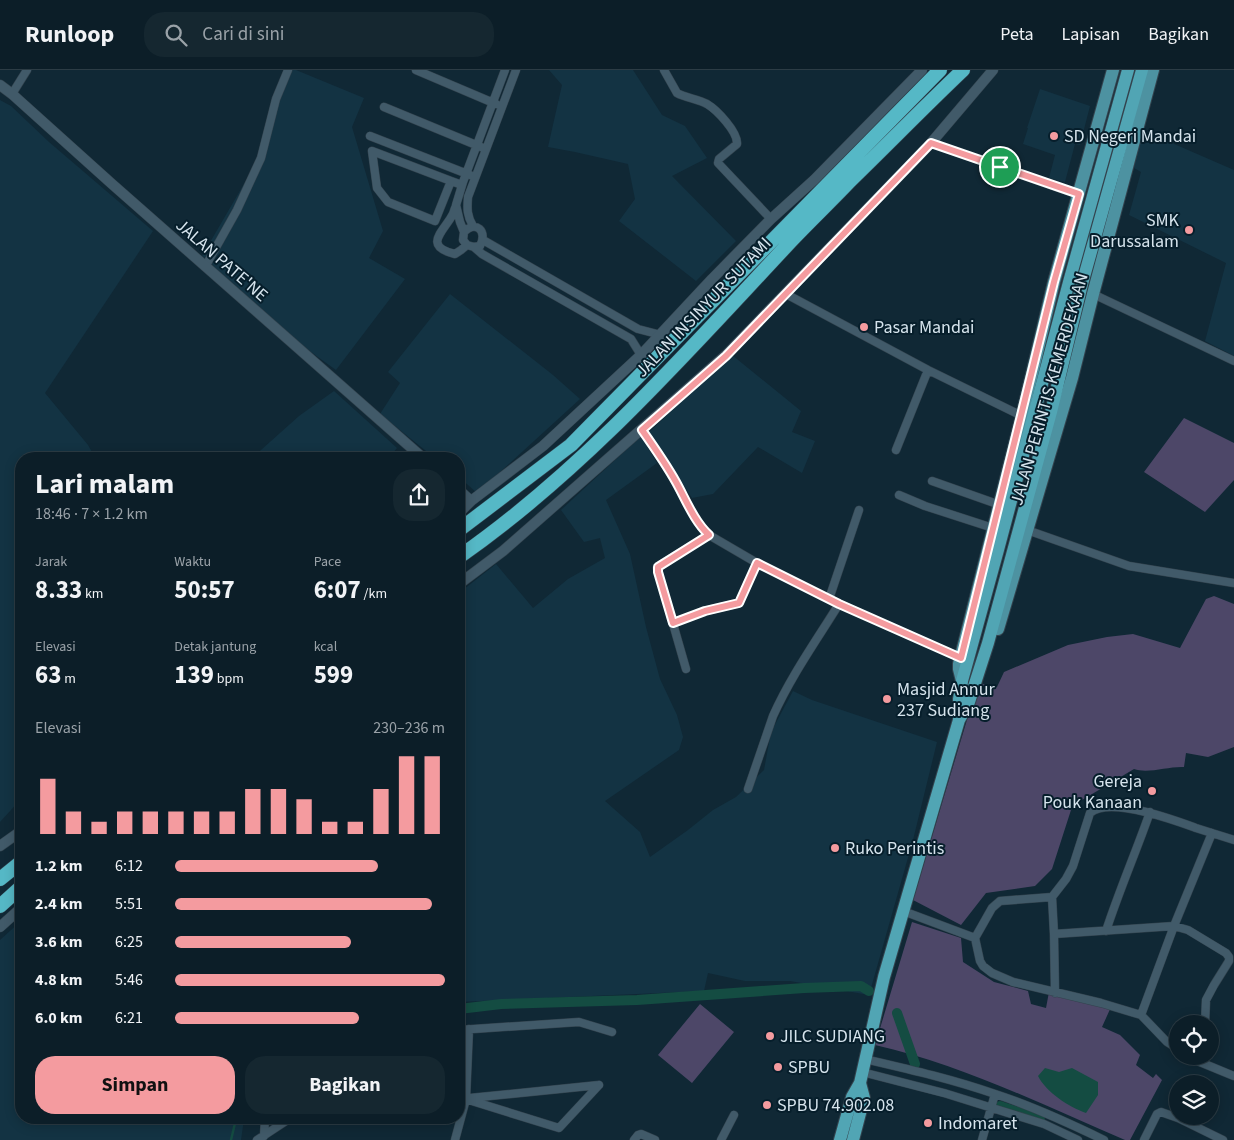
<!DOCTYPE html>
<html lang="id">
<head>
<meta charset="utf-8">
<style>
  :root { --surface:#0c1e28; --page:#152730; --text:#f1f3f6; --muted:#9aa2a8; --line:#2c3c45; --accent:#f49b9f }
  body { margin:0; font-family:"Source Sans 3",sans-serif; background:var(--page); color:var(--text); height:100vh; display:flex; flex-direction:column; font-size:19px; white-space:nowrap }
  * { box-sizing:border-box; margin:0 }
  p { font-size:16px; color:var(--muted) }
  .icon { flex:none; width:28px; height:28px; fill:none; stroke:currentColor; stroke-width:2; stroke-linecap:round; stroke-linejoin:round }
  .map { position:relative; flex:1; overflow:hidden }
  .sheet { position:absolute; left:15px; top:382px; width:450px; height:672px; display:flex; flex-direction:column; background:var(--surface); border-radius:20px; box-shadow:0 2px 12px #0003,0 0 0 1px var(--line) }
  .sheet>* { flex:none }
  .tools { position:absolute; left:1169px; top:945px; display:grid; gap:10px }
  .tools a { display:grid; place-items:center; width:50px; height:50px; border-radius:50%; background:var(--surface); box-shadow:0 2px 12px #0003,0 0 0 1px var(--line); font-size:25px }
  .pin { position:absolute; display:grid; place-items:center; width:42px; height:42px; color:#fff; margin:-21px; border:2px solid #fff; border-radius:50%; box-shadow:0 1px 5px #0007 }
  .round { display:grid; place-items:center; flex:none; width:52px; height:52px; border-radius:20px; background:var(--page) }
  .summary { display:flex; align-items:center; justify-content:space-between; height:85px; padding:0 20px }
  h1 { font-size:28px; font-weight:700; line-height:38px }
  .stats { display:grid; grid-template-columns:repeat(3,1fr); gap:8px; height:85px; padding:5px 20px }
  .stats div { display:grid; align-content:center }
  .stats b { font-size:25px; font-weight:700 }
  .stats small { font-size:14px; font-weight:400 }
  .stats p { font-size:14px }
  .chart { height:140px; padding:10px 20px }
  .chart p { display:flex; justify-content:space-between }
  .chart svg { width:100%; height:90px; margin-top:5px; stroke:var(--accent); stroke-width:6 }
  .cta { display:flex; gap:10px; margin-top:auto; padding:10px 20px }
  .cta a { flex:1; height:58px; border-radius:20px; background:var(--accent); color:#111; font-size:20px; font-weight:700; line-height:58px; text-align:center }
  .cta a+a { background:var(--page); color:var(--text) }
  ul { padding:0 20px; list-style:none; font-size:16px }
  li { display:grid; grid-template-columns:80px 60px 1fr; align-items:center; height:38px }
  li i { height:12px; border-radius:6px; background:var(--accent) }
  header { display:flex; align-items:center; gap:30px; box-sizing:border-box; height:70px; padding:0 25px; background:var(--surface); border-bottom:1px solid var(--line) }
  header strong { font-size:24px }
  nav { display:flex; gap:28px; margin-inline-start:auto; font-size:18px }
  .search { width:350px; height:45px; background:var(--page); display:flex; align-items:center; gap:12px; box-sizing:border-box; padding:0 18px; border-radius:20px; color:var(--muted); font-size:19px }
  .map>svg:first-child { display:block }
  .built { fill:#133343 }
  .green { fill:#4d4768 }
  .water { fill:#144c42 }
  .lines { fill:none; stroke-linecap:round; stroke-linejoin:round }
  .stream { stroke:#144c42; stroke-width:2.5 }
  .canal { stroke:#144c42; stroke-width:10 }
  .minor-casing { stroke:#33434e; stroke-width:9 }
  .tertiary-casing { stroke:#33434e; stroke-width:11 }
  .primary-casing { stroke:#33434e; stroke-width:14 }
  .trunk-casing { stroke:#33434e; stroke-width:14 }
  .motorway-casing { stroke:#33434e; stroke-width:15 }
  .minor { stroke:#415a69; stroke-width:8 }
  .tertiary { stroke:#415a69; stroke-width:10 }
  .primary { stroke:#4d92a1; stroke-width:12 }
  .trunk { stroke:#51a5b4; stroke-width:12 }
  .motorway { stroke:#55b8c6; stroke-width:14 }
  .route-casing { stroke:#fff; stroke-width:10 }
  .route { stroke:#f49b9f; stroke-width:6 }
  .poi-dot { fill:#f49b9f; stroke:#061e2b; stroke-width:2 }
  .labels { text-anchor:middle; stroke-width:4; stroke-linejoin:round; paint-order:stroke }
  .poi-label { font-size:18px; fill:#d6e4ed; stroke:#061e2b; text-anchor:start }
  .street-label { font-size:18px; fill:#d6e4ed; stroke:#061e2b }
</style>
</head>
<body>
<header>
<strong>Runloop</strong>
<div class="search"><svg class="icon" aria-label="search" viewBox="0 0 24 24"><circle cx="10" cy="10" r="6"/><path d="M15 15l6 6"/></svg>Cari di sini</div>
<nav><a>Peta</a><a>Lapisan</a><a>Bagikan</a></nav>
</header>
<div class="map">
<svg width="1234" height="1070" viewBox="0 0 1234 1070">
  <rect width="100%" height="100%" fill="#102835"/>
  <path class="built" d="M289 0H296L364 28 352 57 383 161 369 188 405 209 336 300 297 272 250 231 202 186 255 95 263 67Z
    M549 0H633L662 45 685 56 707 88 672 106 736 171 696 211 619 151 635 129 628 94 575 82 548 77 562 15Z
    M1040 19 1090 36 1080 75 1075 74 1065 112 1049 108 1055 85 1023 74 1028 58H1027Z
    M0 30 11 36 49 72 153 161 45 323 88 375 96 389H21V729L0 752Z
    M1142 60 1234 100V286L1205 271 1226 193 1129 145 1141 102 1134 98Z
    M450 224 553 305 580 329 477 423 459 407V389H436L380 344 400 313 388 302Z
    M732 285 801 341 792 362 815 371 802 403 758 377 713 424 692 428 649 362Z
    M334 321 397 378 388 389H251L299 346Z
    M641 366 657 393 606 430 630 484 646 557 660 609 677 645 683 667 679 680 605 731 640 762 650 787 688 760 713 740 736 727 764 700 771 662 793 621 812 630 937 672 913 770 869 925 790 911H745L708 903 704 921 459 932V523L496 494 533 538 568 509 605 488 600 468 584 472 561 440Z
    M21 851V1049H244L241 1070H0V870Z"/>
  <path class="green" d="M1184 348 1234 373V410L1205 442 1144 402Z
    M1214 526 1234 534V677L1208 687 1186 683 1184 697C1169 696 1148 704 1134 699L1077 733 1071 740 1052 799 1035 816 986 823 961 855 913 830 978 613 997 617 1004 602 1068 575 1107 567 1133 564 1180 578 1206 529Z
    M912 852 961 868 963 892 994 912 1028 921 1031 934 1046 938 1049 922 1111 937 1102 957 1120 965 1140 985 1136 995 1153 1008 1156 1004 1162 1010 1130 1070H1125C1044 1035 962 995 875 975Z
    M700 934 734 962 692 1013 658 985Z"/>
  <path class="water" d="M1045 998 1059 1002 1072 998 1098 1012V1025L1086 1043C1069 1037 1046 1022 1038 1006Z"/>
  <g class="lines">
    <path class="stream" d="M231 1070 236 1049"/>
    <path class="canal" d="M459 939 501 934 637 930 804 918 861 916 869 921
      M897 943 915 994
      M1000 1036 1024 1044 1040 1050"/>
    <g class="minor-casing">
      <path id="minor" d="M416 0 496 34
        M664 0 677 23C686 28 698 29 707 34 717 40 738 62 737 74L719 89 718 93 771 149
        M12 24 27 0
        M384 37 481 77
        M370 66 470 105
        M931 73 1079 125
        M451 111 435 151 388 132 377 118 372 81 451 111 462 115
        M455 138C454 142 453 145 450 149 440 164 425 177 455 184L461 180 467 175
        M473 156C467 146 467 139 468 127L516 0
        M464 162C476 150 488 161 480 176L474 177 467 175 463 170 464 162 460 152 456 135 463 112 505 0
        M483 170 638 259 661 265
        M474 177 482 184 631 269 641 285
        M205 197 237 140 261 88 276 29 288 0
        M786 224 928 300 1022 346
        M1093 224 1234 291
        M642 360 663 391 696 448 702 458 709 465 757 493 839 534 961 588
        M896 380 928 300
        M932 411 1000 435
        M899 425 925 436 993 458
        M1027 460 1129 496 1234 513
        M829 529 859 440
        M673 553 705 541 739 533 757 493
        M686 599 657 498 658 496 709 465
        M748 719 773 646C791 606 816 571 839 534
        M903 841 975 868 992 838 1000 831 1052 827
        M1106 861C1119 821 1136 782 1150 742
        M1054 864 1055 923
        M975 868 980 891 983 896 992 903 1013 912 1101 933 1141 945 1167 972 1178 979
        M1141 945 1174 856 1212 763
        M1205 954 1206 930 1214 915 1229 891V887L1226 883 1188 860 1174 856 1054 864 1052 827 1066 809 1073 796 1090 743C1110 726 1174 750 1196 758 1209 762 1221 766 1234 770
        M459 960 579 952 612 962
        M865 989C908 999 952 1009 995 1024 1032 1036 1069 1053 1104 1070
        M1195 990 1234 1006
        M862 1002 944 1023 1044 1054 1078 1070
        M459 1027 559 1058 599 1015
        M470 1028 599 1015
        M264 1066 265 1049
        M257 1070 289 1049
        M455 1070 466 1029 469 959
        M634 1070 638 1065 641 1064 655 1070
        M721 1070 734 1045
        M982 1070 995 1024
        M1144 1070 1157 1044 1161 1042 1178 1048 1223 1070"/>
    </g>
    <g class="tertiary-casing">
      <path id="tertiary" d="M0 15 12 24 112 114 424 389
        M459 420 471 431
        M459 443 471 431 543 376 641 285 712 209 771 149 814 110 922 0
        M459 514 503 481 726 285 931 73 993 0
        M0 776 21 761
        M0 857 21 838"/>
    </g>
    <g class="primary-casing">
      <path id="primary" d="M998 559 1072 308 1093 224 1153 0
        M962 611 959 599V594L1022 346 1054 212 1113 0"/>
    </g>
    <g class="trunk-casing">
      <path id="trunk" d="M959 648V629L962 611 998 480 1069 212 1128 0
        M840 1070 852 1027 860 1013 884 907 959 650 969 632 988 573 1051 342 1082 214 1142 0
        M853 1070 864 1028 860 1013"/>
    </g>
    <g class="motorway-casing">
      <path id="motorway" d="M459 460 571 375 940 0
        M459 487C585 399 687 282 792 170 811 150 831 131 850 111 888 74 925 36 963 0
        M0 809 21 792
        M0 836 21 817"/>
    </g>
    <use href="#minor" class="minor"/>
    <use href="#tertiary" class="tertiary"/>
    <use href="#primary" class="primary"/>
    <use href="#trunk" class="trunk"/>
    <use href="#motorway" class="motorway"/>
  </g>
  <g class="lines">
    <g class="route-casing">
      <path id="route" d="M931 73 1079 124 1054 212 961 588 839 534 757 493 739 533 705 541 673 553 658 502V497L709 465C694 451 686 430 676 412 666 394 654 377 642 360L726 286Z"/>
    </g>
    <use href="#route" class="route"/>
  </g>
  <g class="poi-dot">
    <circle cx="1054" cy="66" r="5"/>
    <circle cx="1189" cy="160" r="5"/>
    <circle cx="864" cy="257" r="5"/>
    <circle cx="887" cy="629" r="5"/>
    <circle cx="1152" cy="721" r="5"/>
    <circle cx="835" cy="778" r="5"/>
    <circle cx="770" cy="966" r="5"/>
    <circle cx="778" cy="997" r="5"/>
    <circle cx="767" cy="1035" r="5"/>
    <circle cx="928" cy="1053" r="5"/>
  </g>
  <g class="labels">
    <g class="poi-label">
      <text x="1064" y="72">SD Negeri Mandai</text>
      <text x="1179" y="156" text-anchor="end">SMK<tspan x="1179" dy="21">Darussalam</tspan></text>
      <text x="874" y="263">Pasar Mandai</text>
      <text x="897" y="625">Masjid Annur<tspan x="897" dy="21">237 Sudiang</tspan></text>
      <text x="1142" y="717" text-anchor="end">Gereja<tspan x="1142" dy="21">Pouk Kanaan</tspan></text>
      <text x="845" y="784">Ruko Perintis</text>
      <text x="780" y="972">JILC SUDIANG</text>
      <text x="788" y="1003">SPBU</text>
      <text x="777" y="1041">SPBU 74.902.08</text>
      <text x="938" y="1059">Indomaret</text>
    </g>
    <g class="street-label">
      <text transform="translate(222 190) rotate(41)" y="6">JALAN PATE'NE</text>
      <text transform="translate(703 237) rotate(-46)" y="6">JALAN INSINYUR SUTAMI</text>
      <text transform="translate(1049 319) rotate(-74)" y="6">JALAN PERINTIS KEMERDEKAAN</text>
    </g>
  </g>
</svg>
<div class="tools">
<a><svg class="icon" aria-label="locate" viewBox="0 0 24 24"><circle cx="12" cy="12" r="6"/><path d="M12 2v4M12 18v4M2 12h4M18 12h4"/></svg></a>
<a><svg class="icon" aria-label="layers" viewBox="0 0 24 24"><path d="M12 4l9 5-9 5-9-5zM3 14l9 5 9-5"/></svg></a>
</div>
<div class="pin" style="left:1000px;top:97px;background:#1e9e55"><svg class="icon" aria-label="arrive" viewBox="0 0 24 24"><path d="M6 21V4h12l-3 4 3 4H6"/></svg></div>
<section class="sheet">
<div class="summary"><div><h1>Lari malam</h1><p>18:46 · 7 × 1.2 km</p></div><a class="round"><svg class="icon" aria-label="share" viewBox="0 0 24 24"><path d="M12 15V3M7 8l5-5 5 5M5 13v7h14v-7"/></svg></a></div>
<div class="stats">
<div><p>Jarak</p><b>8.33<small> km</small></b></div>
<div><p>Waktu</p><b>50:57</b></div>
<div><p>Pace</p><b>6:07<small> /km</small></b></div>
</div>
<div class="stats">
<div><p>Elevasi</p><b>63<small> m</small></b></div>
<div><p>Detak jantung</p><b>139<small> bpm</small></b></div>
<div><p>kcal</p><b>599</b></div>
</div>
<div class="chart"><p><span>Elevasi</span>230–236 m</p>
<svg viewBox="0 0 160 44" preserveAspectRatio="none"><path d="M5 44V17M15 44V33M25 44V38M35 44V33M45 44V33M55 44V33M65 44V33M75 44V33M85 44V22M95 44V22M105 44V27M115 44V38M125 44V38M135 44V22M145 44V6M155 44V6"/></svg>
</div>
<ul>
<li><b>1.2 km</b>6:12<i style="width:75%"></i></li>
<li><b>2.4 km</b>5:51<i style="width:95%"></i></li>
<li><b>3.6 km</b>6:25<i style="width:65%"></i></li>
<li><b>4.8 km</b>5:46<i style="width:100%"></i></li>
<li><b>6.0 km</b>6:21<i style="width:68%"></i></li>
</ul>
<div class="cta"><a>Simpan</a><a>Bagikan</a></div>
</section>
</div>
</body>
</html>
